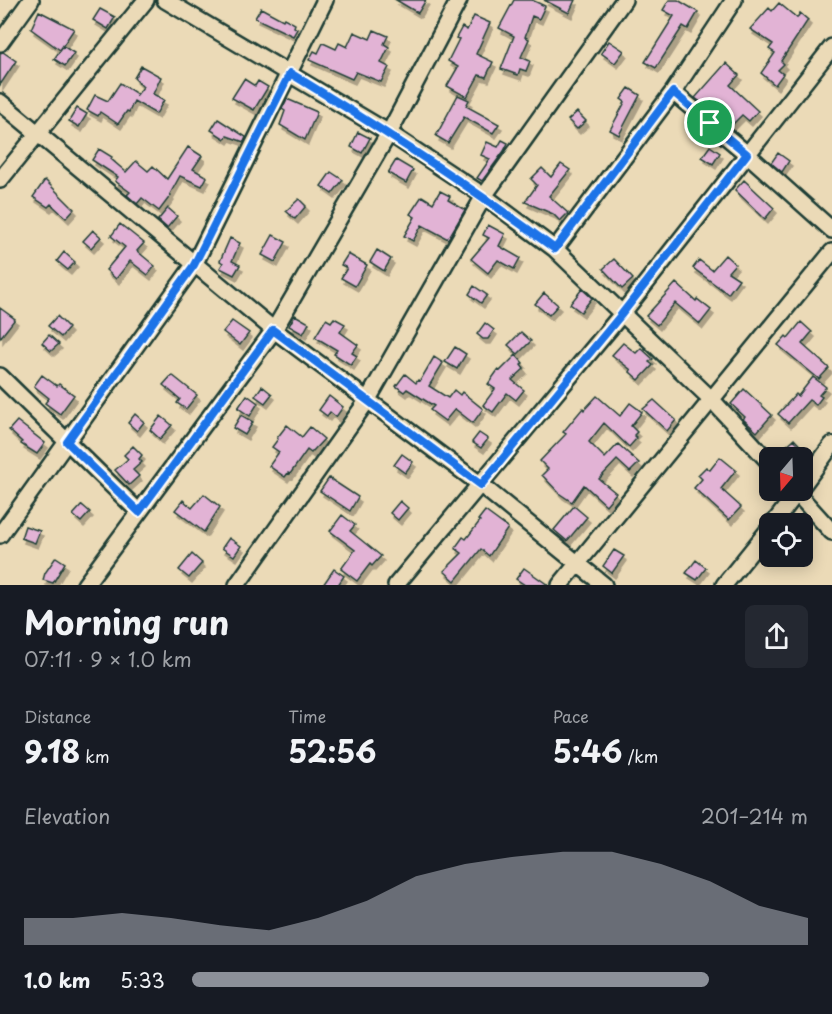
<!DOCTYPE html>
<html lang="en">
<head>
<meta charset="utf-8">
<style>
  :root { --surface:#171b24; --page:#242831; --text:#f1f3f6; --muted:#9ea1a6; --accent:#8c9099 }
  body { margin:0; font-family:"Playpen Sans",sans-serif; background:var(--page); color:var(--text); height:100vh; display:flex; flex-direction:column; font-size:22px; white-space:nowrap }
  * { box-sizing:border-box; margin:0 }
  p { font-size:20px; color:var(--muted) }
  .icon { flex:none; width:33px; height:33px; fill:none; stroke:currentColor; stroke-width:2; stroke-linecap:round; stroke-linejoin:round }
  .map { position:relative; height:585px; overflow:hidden }
  .details { display:flex; flex-direction:column; background:var(--surface); flex:1 }
  .details>* { flex:none }
  .needle { width:39px; rotate:199deg }
  .buttons { position:absolute; left:759px; top:447px; display:grid; gap:12px }
  .buttons a { display:grid; place-items:center; width:54px; height:54px; border-radius:9px; background:var(--surface); box-shadow:0 3px 15px #0003; font-size:30px }
  .pin { position:absolute; display:grid; place-items:center; width:51px; height:51px; color:#fff; margin:-26px; border:3px solid #fff; border-radius:50%; box-shadow:0 2px 6px #0007 }
  .round { display:grid; place-items:center; flex:none; width:63px; height:63px; border-radius:9px; background:var(--page) }
  .overview { display:flex; align-items:center; justify-content:space-between; height:102px; padding:0 24px }
  h1 { font-size:33px; font-weight:700; line-height:45px }
  .stats { display:grid; grid-template-columns:repeat(3,1fr); gap:9px; height:102px; padding:6px 24px }
  .stats div { display:grid; align-content:center }
  .stats b { font-size:30px; font-weight:700 }
  .stats small { font-size:16px; font-weight:400 }
  .stats p { font-size:16px }
  .chart { height:168px; padding:12px 24px }
  .chart p { display:flex; justify-content:space-between }
  .chart svg { width:100%; height:108px; margin-top:6px; fill:var(--accent); opacity:.7 }
  ul { padding:0 24px; list-style:none; font-size:20px }
  li { display:grid; grid-template-columns:96px 72px 1fr; align-items:center; height:45px }
  li i { height:15px; border-radius:8px; background:var(--accent) }
  .map>svg:first-child { display:block }
  .building { fill:#e2b3d5; stroke:#1f3d34; stroke-width:1.5; filter:url(#shadow) }
  .lines { fill:none; stroke-linecap:round; stroke-linejoin:round }
  .street-casing { stroke:#1f3d34; stroke-width:20 }
  .street { stroke:#ebdab7; stroke-width:15 }
  .route-casing { stroke:#fff; stroke-width:12 }
  .route { stroke:#1a73e8; stroke-width:8 }
</style>
</head>
<body>
<div class="map">
<svg width="832" height="585" viewBox="0 0 832 585">
  <defs>
    <filter id="shadow"><feDropShadow dx="3" dy="5" stdDeviation="0" flood-color="#0004"/></filter>
  </defs>
  <rect width="100%" height="100%" fill="#ebdab7"/>
  <filter id="ink" filterUnits="userSpaceOnUse"><feTurbulence type="fractalNoise" baseFrequency=".0167" numOctaves="2"/><feDisplacementMap in="SourceGraphic" scale="12" xChannelSelector="R" yChannelSelector="G"/><feConvolveMatrix kernelMatrix="1 2 1 2 8 2 1 2 1" color-interpolation-filters="sRGB"/></filter>
  <g filter="url(#ink)">
    <path class="building" d="M396 0H426L418 13Z
      M514 0H532L545 6 539 19 532 16 525 37 529 39 521 57 530 61 526 71 520 69 518 75 501 69 514 36 499 28Z
      M544 0H575L569 13Z
      M669 0H678L698 12 688 29 683 26 656 68 645 62 674 16 663 10Z
      M779 3 797 18 800 13 808 20 781 61 784 64 778 70 783 74 775 85 761 73 775 53 769 49 773 44 750 29 769 8 772 11Z
      M261 8 283 20 284 18 295 24 294 27 297 29 293 36 255 18Z
      M100 9 115 17 108 29 93 20Z
      M39 11 74 29 60 50 31 29Z
      M474 16 490 23 476 54 493 62 486 77 479 75 467 97 447 86 458 67 448 61 459 39 456 38 462 27 467 30Z
      M374 30 388 36 384 44 389 47 381 63 389 67 381 82 356 72 352 79 309 60 314 51 318 53 323 43 336 49 339 43 347 47 354 32 370 39Z
      M609 41 624 51 615 63 601 53Z
      M63 46 74 53 65 66 54 59Z
      M3 52 16 61 0 85V53Z
      M726 63 739 75 730 85 758 111 749 121 742 115 730 127 706 104 705 105 695 98Z
      M141 66 161 77 153 94 164 100 156 114 134 101 129 112 127 111 118 124 100 112 98 116 87 110 95 95 108 101 120 83 137 94 136 96 143 87 134 78Z
      M244 79 255 86 258 81 268 87 254 110 232 98Z
      M629 88 640 95 619 135 610 130 625 102 621 99Z
      M458 95 469 100 466 106 499 124 493 133 464 117 448 143 436 136Z
      M287 99 317 112 305 140 280 125 285 111 282 109Z
      M77 108 87 114 79 127 69 121Z
      M577 112 586 121 577 129 568 120Z
      M218 119 246 137 244 142 227 136 225 139 211 130Z
      M358 132 370 138 362 153 351 147Z
      M502 140 508 143 504 151 482 181 477 178 490 159 481 155 487 142 498 147Z
      M710 146 720 153 713 164 702 157Z
      M188 147 202 156 193 169 207 177 202 186 180 176 170 194 171 195 159 211 142 198 137 204 127 195 130 192 115 181 118 177 92 160 99 149 112 157 111 159 126 172 136 161 148 171 153 166 167 179Z
      M778 153 789 161 782 172 771 163Z
      M396 160 413 170 406 183 388 173Z
      M561 164 570 170 549 196 568 213 560 221 553 214 525 202 537 185 531 179 542 168 551 177Z
      M331 172 343 180 332 194 321 186Z
      M45 180 74 209 66 218 51 204 48 207 33 197Z
      M744 180 774 208 765 219 735 190Z
      M440 191 450 196 448 200 465 210 448 239 422 225 413 241 404 236 415 217 410 214 422 196 433 203Z
      M299 199 306 206 295 219 286 211Z
      M168 208 177 216 167 228 158 220Z
      M120 224 144 243 137 251 155 266 148 275 130 261 116 279 106 270 125 247 111 236Z
      M488 225 505 234 499 246 520 258 514 269 498 260 488 273 471 259 489 238 483 235Z
      M93 230 101 237 91 248 83 241Z
      M273 235 286 242 275 262 262 255Z
      M230 238 240 243 232 261 240 265 234 275 220 268 223 263 220 261Z
      M377 250 391 259 384 271 370 262Z
      M64 252 75 262 68 270 57 261Z
      M348 254 367 265 355 286 341 278 347 268 341 265Z
      M725 255 735 264 728 272 739 279 728 294 693 268 699 260 712 270Z
      M614 259 633 279 622 289 603 269Z
      M676 283 696 301 697 299 711 310 700 324 675 303 657 325 646 316Z
      M474 286 487 295 481 303 469 294Z
      M582 289 592 298 581 312 570 304Z
      M544 293 558 305 549 315 535 304Z
      M0 308 15 319 0 338Z
      M295 315 309 323 303 334 289 326Z
      M57 316 69 328 61 337 48 326Z
      M334 318 345 324 340 332 358 345 352 353 357 356 351 365 334 354 337 350 315 337 326 319 331 322Z
      M232 321 249 333 240 345 223 332Z
      M801 322 812 332 802 344 829 368 819 379 778 345 786 336 788 338Z
      M485 323 494 330 488 339H483L477 334Z
      M521 332 531 341 518 354 508 345Z
      M49 335 59 344 51 351 42 343Z
      M623 343 636 353 641 348 653 359 649 362 653 365 639 380 630 372 631 370 612 355Z
      M455 347 466 354 457 369 445 362Z
      M516 355 523 363 521 365 524 369 512 380 524 390 516 400 507 393 493 412 483 405 495 389 488 384 498 370 500 371Z
      M434 357 443 363 429 386 448 398 454 390 460 395 462 392 483 409 473 423 455 409 445 421 430 410 434 406 407 389 404 392 396 386 405 374 416 383 418 380 420 381Z
      M42 375 57 386 59 384 74 395 60 414 45 403 49 398 34 386Z
      M172 375 197 395 186 409 177 403 180 399 163 385Z
      M813 377 826 387 819 395 822 397 816 405 809 400 788 423 778 414 796 394 798 396Z
      M262 386 272 394 265 403 255 396Z
      M744 389 772 415 757 432 743 419 745 417 731 404Z
      M247 395 258 403 250 416 238 408Z
      M329 396 343 407 336 417 330 412 327 416 319 410Z
      M597 396 620 416 630 403 642 412 631 426 637 432 634 435 637 438 629 447 604 423 589 442 605 458 618 444 639 463 630 472 617 460 599 479 616 493 606 505 584 485 572 502 560 494 542 475 548 469 540 461 566 434 563 432 583 408 584 410Z
      M654 400 676 420 667 431 643 409Z
      M135 414 144 422 137 431 128 423Z
      M241 415 253 422 245 435 233 428Z
      M161 416 172 425 160 439 150 430Z
      M17 421 45 443 37 454 21 444 22 442 9 430Z
      M287 425 302 437 310 427 324 439 311 453 307 450 290 474 288 473 285 477 269 466 279 452 272 447 278 439 277 438Z
      M479 433 488 439 481 448 472 442Z
      M794 439 811 457V458H778L776 455Z
      M133 446 142 455 139 459 142 462 133 470 139 476 129 485 115 470 128 459 124 455Z
      M402 454 413 462 405 473 394 465Z
      M720 457 736 470 721 489 741 507 729 520 694 488 702 479 698 475 706 467 710 470Z
      M329 478 358 497 350 511 320 491Z
      M204 494 220 507 204 532 175 510 183 500 192 508Z
      M400 501 408 508 398 520 390 513Z
      M82 505 90 512 81 522 73 515Z
      M574 506 587 517 567 541 554 530Z
      M485 511 508 528 489 556 481 549 455 581 444 571 462 553 455 548 463 537 466 539 480 521 478 520Z
      M342 515 355 525 350 531 381 556 372 566 370 564 357 581 341 569 355 550 330 531Z
      M25 526 40 531 35 543 21 538Z
      M229 538 241 546 234 556 222 548Z
      M614 550 624 556 612 573 603 566Z
      M192 554 202 563 189 578 179 570Z
      M56 557 65 563 53 583 43 580 45 573Z
      M696 560 706 568 697 580 686 573Z
      M524 568 548 585H525L516 579Z
      M334 569 344 576 338 585H323Z"/>
    <g class="lines">
      <g class="street-casing">
        <path id="street" d="M165 0 389 133 484 196 555 249 712 400 770 463
          M0 43 31 0
          M673 92 747 154 832 230
          M0 102 274 330 481 485 604 585
          M0 180 146 0
          M555 249 673 92 734 0
          M0 376 139 512
          M802 486 832 445
          M794 490 832 532
          M773 524 799 490
          M0 535 194 265 325 0
          M85 585 274 330 389 133 459 0
          M237 585 367 401 484 196 624 0
          M396 585 621 315 832 47
          M560 585 832 252
          M724 585 770 528"/>
      </g>
      <use href="#street" class="street"/>
    </g>
  </g>
  <g class="lines" filter="url(#ink)">
    <g class="route-casing">
      <path id="route" d="M290 73C382 129 469 185 555 249L673 92 747 154 621 315 481 485 273 330 139 512 67 442 194 265Z"/>
    </g>
    <use href="#route" class="route"/>
  </g>
</svg>
<div class="buttons">
<a><svg class="needle" viewBox="-14 -14 28 28"><path d="M0-13l5 13h-10z" fill="#e53935"/><path d="M0 13l5-13h-10z" fill="#9ea1a6"/></svg></a>
<a><svg class="icon" aria-label="locate" viewBox="0 0 24 24"><circle cx="12" cy="12" r="6"/><path d="M12 2v4M12 18v4M2 12h4M18 12h4"/></svg></a>
</div>
<div class="pin" style="left:710px;top:123px;background:#1e9e55"><svg class="icon" aria-label="arrive" viewBox="0 0 24 24"><path d="M6 21V4h12l-3 4 3 4H6"/></svg></div>
</div>
<section class="details">
<div class="overview"><div><h1>Morning run</h1><p>07:11 · 9 × 1.0 km</p></div><a class="round"><svg class="icon" aria-label="share" viewBox="0 0 24 24"><path d="M12 15V3M7 8l5-5 5 5M5 13v7h14v-7"/></svg></a></div>
<div class="stats">
<div><p>Distance</p><b>9.18<small> km</small></b></div>
<div><p>Time</p><b>52:56</b></div>
<div><p>Pace</p><b>5:46<small> /km</small></b></div>
</div>
<div class="chart"><p><span>Elevation</span>201–214 m</p>
<svg viewBox="0 0 160 44" preserveAspectRatio="none"><path d="M0 44V33L10 33L20 31L30 33L40 36L50 38L60 33L70 26L80 16L90 11L100 8L110 6L120 6L130 11L140 18L150 28L160 33V44z"/></svg>
</div>
<ul>
<li><b>1.0 km</b>5:33<i style="width:84%"></i></li>
</ul>
</section>
</body>
</html>
